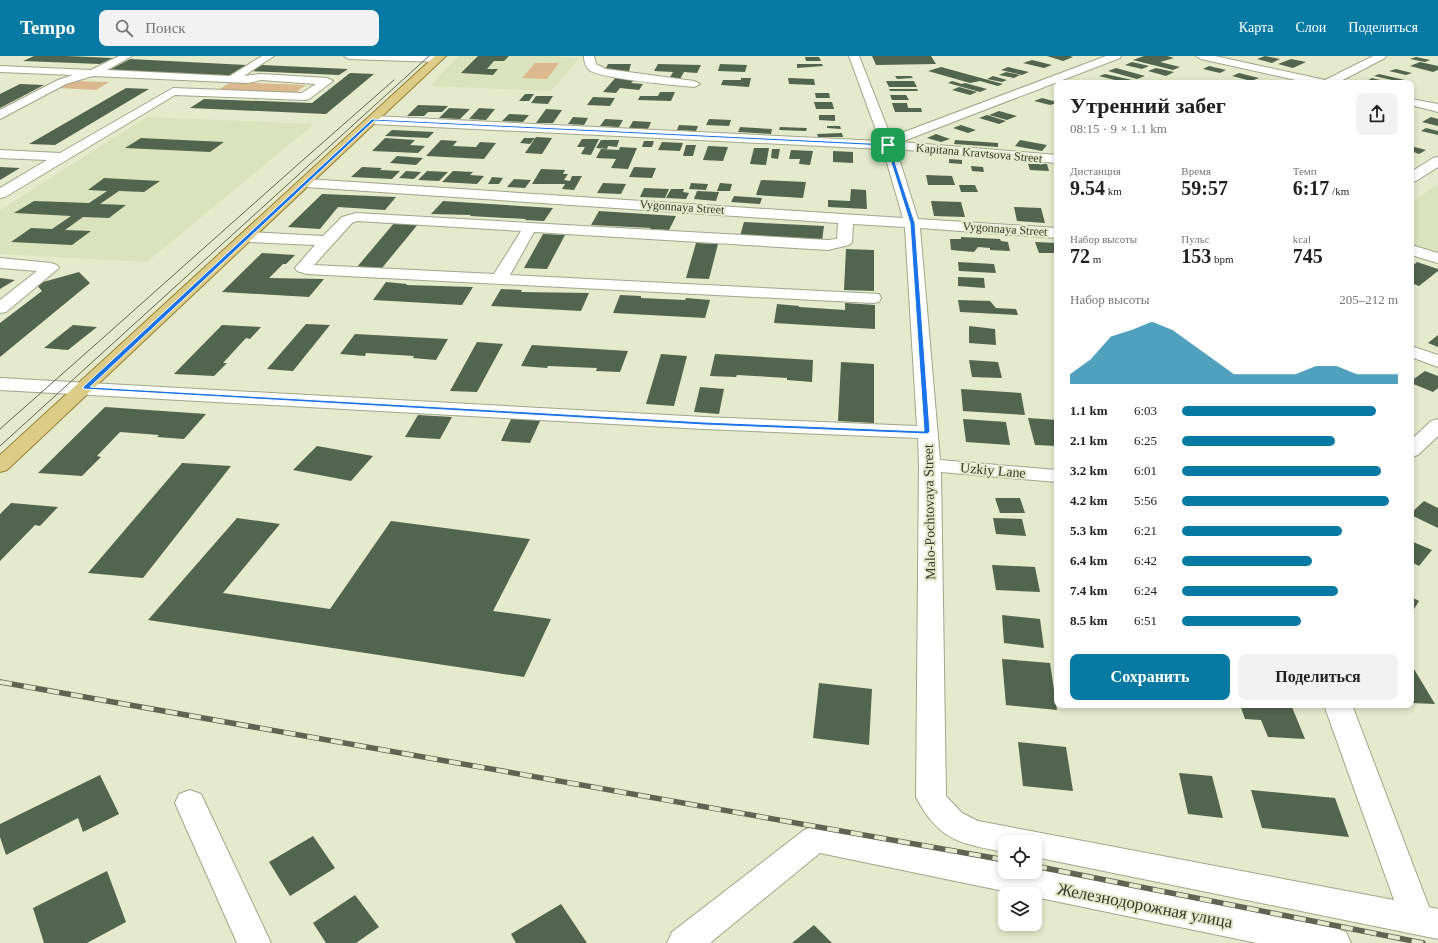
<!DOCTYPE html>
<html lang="ru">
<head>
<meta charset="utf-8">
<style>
  :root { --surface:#fff; --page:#f2f2f2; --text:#222; --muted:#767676; --accent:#077aa3 }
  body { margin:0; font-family:"Times New Roman",serif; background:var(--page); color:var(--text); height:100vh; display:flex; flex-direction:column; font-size:15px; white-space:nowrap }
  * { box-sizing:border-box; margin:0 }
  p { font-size:13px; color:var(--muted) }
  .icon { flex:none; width:22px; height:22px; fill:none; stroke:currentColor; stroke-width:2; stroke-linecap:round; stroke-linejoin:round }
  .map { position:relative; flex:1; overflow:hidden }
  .sheet { position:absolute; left:1054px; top:24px; width:360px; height:628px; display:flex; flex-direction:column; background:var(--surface); border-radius:8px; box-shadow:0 2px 6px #0003 }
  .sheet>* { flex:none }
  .fabs { position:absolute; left:998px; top:779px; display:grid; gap:8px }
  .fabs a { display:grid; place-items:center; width:44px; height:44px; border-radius:8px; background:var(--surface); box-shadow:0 2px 6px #0003; font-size:20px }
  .pin { position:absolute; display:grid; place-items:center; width:34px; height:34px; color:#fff; margin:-17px; border-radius:8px; box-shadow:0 2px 6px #0006 }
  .round { display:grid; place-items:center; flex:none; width:42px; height:42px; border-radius:8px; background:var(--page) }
  .overview { display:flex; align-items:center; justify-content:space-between; height:68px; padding:0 16px }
  h1 { font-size:22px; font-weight:700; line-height:30px }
  .stats { display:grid; grid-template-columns:repeat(3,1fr); gap:6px; height:68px; padding:4px 16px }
  .stats div { display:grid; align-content:center }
  .stats b { font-size:20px; font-weight:700 }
  .stats small { font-size:11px; font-weight:400 }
  .stats p { font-size:11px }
  .chart { height:112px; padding:8px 16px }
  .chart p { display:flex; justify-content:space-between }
  .chart svg { width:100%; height:72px; margin-top:4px; fill:var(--accent); opacity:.7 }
  .action { display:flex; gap:8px; margin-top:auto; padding:8px 16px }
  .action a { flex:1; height:46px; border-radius:8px; background:var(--accent); color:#fff; font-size:16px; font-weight:700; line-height:46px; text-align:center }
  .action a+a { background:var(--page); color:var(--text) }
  ul { padding:0 16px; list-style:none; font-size:13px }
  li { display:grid; grid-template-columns:64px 48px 1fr; align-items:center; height:30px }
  li i { height:10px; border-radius:5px; background:var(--accent) }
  header { display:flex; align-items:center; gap:24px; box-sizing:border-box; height:56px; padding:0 20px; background:var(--accent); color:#fff }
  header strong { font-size:19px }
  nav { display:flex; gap:22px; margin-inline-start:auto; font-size:14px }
  .search { width:280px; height:36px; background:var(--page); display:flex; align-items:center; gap:10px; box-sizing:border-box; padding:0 14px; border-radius:8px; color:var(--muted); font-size:15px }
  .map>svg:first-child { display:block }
  .built { fill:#dbe3bc }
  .green { fill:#dcb88f }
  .building { fill:#52654e }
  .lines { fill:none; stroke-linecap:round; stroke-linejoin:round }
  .minor-casing { stroke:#a0a688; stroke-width:2 }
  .major-casing { stroke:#958235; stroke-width:2 }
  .minor { fill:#fff; fill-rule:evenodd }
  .major { fill:#ddcb88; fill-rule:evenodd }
  .tram { stroke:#606452; stroke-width:1 }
  .rail-casing { stroke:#606452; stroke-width:5.5 }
  .rail { stroke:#e4eacb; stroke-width:4; stroke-dasharray:12; stroke-linecap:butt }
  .route { fill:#1a73e8; stroke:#fff; fill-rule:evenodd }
  .labels { text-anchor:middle; stroke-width:4; stroke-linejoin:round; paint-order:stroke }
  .far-street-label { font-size:12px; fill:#373a2d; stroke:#e4eacb }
  .street-label { font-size:14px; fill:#373a2d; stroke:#e4eacb }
  .near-street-label { font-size:17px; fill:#373a2d; stroke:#e4eacb }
</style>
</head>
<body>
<header>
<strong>Tempo</strong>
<div class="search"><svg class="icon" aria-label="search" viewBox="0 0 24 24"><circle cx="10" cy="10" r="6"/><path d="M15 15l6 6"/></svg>Поиск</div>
<nav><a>Карта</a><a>Слои</a><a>Поделиться</a></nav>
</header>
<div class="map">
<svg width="1438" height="887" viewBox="0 0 1438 887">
  <rect width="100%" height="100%" fill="#e4eacb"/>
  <path class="built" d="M459 0H548L579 2 551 35 430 30Z
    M147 61 314 68 147 206 0 198V154Z
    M1438 128V197L1411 189V147Z"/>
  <path class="green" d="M535 7H559L547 23 522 22Z
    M73 25 109 26 96 34 59 32Z
    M231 26 306 29 292 39 217 35Z"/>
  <path class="building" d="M34 0H67L113 2 100 8 23 5Z
    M478 0H509L504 5H494L487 13H498L493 19 461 17Z
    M872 0H931L936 8 876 9Z
    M1047 0H1070L1073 1 1063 5Z
    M1144 0H1167L1174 2 1160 6 1180 11 1173 14 1133 4Z
    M1265 0 1280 3 1272 7 1257 3Z
    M805 1H819L821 5H806Z
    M1416 1 1430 4 1425 6 1410 3Z
    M130 3 246 9 228 20 109 14Z
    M1291 3 1306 6 1293 12 1278 8Z
    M1032 4 1052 9 1044 12 1023 7Z
    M1132 6 1149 10 1142 13 1125 9Z
    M1420 6 1438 10V14L1433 16 1410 10Z
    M608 8H631L629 15 605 14Z
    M658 8 701 9 697 17 684 16 680 23H669L673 16 654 15Z
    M720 8 747 9 745 16 718 15Z
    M797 8H822L823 10 797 12Z
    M262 9 348 13 339 19 251 15Z
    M1209 10 1226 14 1220 17 1203 13Z
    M941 11 1003 28 998 30 980 25 970 27 928 15Z
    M1008 11 1029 16 1022 19 1001 14Z
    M1116 12 1145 20 1137 23 1108 15Z
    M1156 12 1174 16 1166 20 1148 15Z
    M1396 13 1412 17 1406 19 1389 15Z
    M1006 16 1020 19 1014 22 999 19Z
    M350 17 374 18 326 58 190 52 204 43 312 47Z
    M1239 17 1259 22 1251 25 1232 20Z
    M1105 18 1141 26V27H1127L1099 20Z
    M1379 18 1409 25 1405 27 1374 20Z
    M617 20 636 22 631 27 643 28 639 34 620 32 616 37 603 36Z
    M895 20H911L913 22 897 23Z
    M993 20 1007 24 1002 26 987 23Z
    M741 22H751L749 31 721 29 723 24H741Z
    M788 22 814 23 815 29 789 28Z
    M1372 22 1380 24 1374 27H1363Z
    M886 25H914L917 31H889Z
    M952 25 962 28 965 27 987 33 980 36 948 27Z
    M20 28 44 29 0 52V38Z
    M959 31 977 36 970 39 952 34Z
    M126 32 149 33 55 89 29 88Z
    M889 33H917L918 35H890Z
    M660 36H675L671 45 638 44 640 40H658Z
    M815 37H829L830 42H816Z
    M525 38H534L529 45H519Z
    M890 39H906L909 44H892Z
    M536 40H553L548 48 531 47Z
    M593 41 615 42 610 50 587 49Z
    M1042 42 1057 46V47L1050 49 1034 45Z
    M814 46H832L834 53H816Z
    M892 47H907L908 52H921L922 56H895Z
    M418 49 448 50 442 56H428L424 60H407Z
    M449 52 470 53 460 63 439 62Z
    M479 52 495 53 486 64 469 63Z
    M546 53 562 54 553 67H536Z
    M999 55 1017 60 1007 64 989 59Z
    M509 58 529 59 523 66 502 65Z
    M819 59H835V65L819 64Z
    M987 59 1006 65 999 68 979 62Z
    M573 61 588 62 584 69 568 68Z
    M1431 61 1438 63V70L1422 66Z
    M605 63 623 64 619 71 600 70Z
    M709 63 731 64 729 70 706 69Z
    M633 65 651 66 648 73 629 72Z
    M679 69 698 70 696 75 677 74Z
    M961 69 976 74 968 77 953 72Z
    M827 70H840L841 73 827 72Z
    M740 71 772 73 771 78 738 76Z
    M780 71 807 72 806 75 779 74Z
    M1426 72 1438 75V79L1421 75Z
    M392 74 434 76 428 82 385 80Z
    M842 77 843 81H818L817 78Z
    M936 78 950 83 941 86 927 82Z
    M536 81 552 82 542 98 525 97Z
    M141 82 224 86 210 96 125 92Z
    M385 82 415 84 410 89 425 90 418 97 372 95Z
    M524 82H535L530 88 520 87Z
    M582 83H599L591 99 581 98 585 91H577Z
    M441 84 457 85 453 90 476 91 480 86 496 87 484 103 426 100Z
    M601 84H619L617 91 608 90 607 93 596 92Z
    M955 84 998 87V91L954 88Z
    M1020 84 1047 89 1042 95 1015 90Z
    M644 85H654L652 91H642Z
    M662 86 683 87 680 95 658 94Z
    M686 89H696L693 100H683Z
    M708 90 728 91 723 105 703 104Z
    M1411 90 1426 94 1419 98 1411 95Z
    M620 91 637 92 628 113 611 112 616 103 596 102 601 93 619 94Z
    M754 92H769L766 109 750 108Z
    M772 93H780L778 103 771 102Z
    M791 94 813 95 810 109 799 108 800 103H789Z
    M833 95 853 96V107L833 106Z
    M397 100 423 102 416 109 390 107Z
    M949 103 962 104V108L949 107Z
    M1028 108H1047L1049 115 1030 114Z
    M971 110 983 111 984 116 972 115Z
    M0 111 20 112 0 124Z
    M362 111 382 112 380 114 400 115 392 123 351 121Z
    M634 111 656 112 652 122 629 121Z
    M541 113 565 114 563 118H568L564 124 570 125 572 120H582L574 134 562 133 565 128H532Z
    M406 115 421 116 414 123 399 122Z
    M427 115 448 116 439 125 418 124Z
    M453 115 473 116 470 119 484 120 477 128 442 126Z
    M926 119 952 120 955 129H928Z
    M492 121 503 122 499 128H488Z
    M104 122 160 125 144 136 119 135 100 148 126 149 109 162 83 161 65 174 91 175 72 189 11 186 31 172 52 173 71 160 14 157 34 145 89 147 107 135 88 134Z
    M514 123 531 124 525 132 507 131Z
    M761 124 806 126 803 142 756 139Z
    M603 127 626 128 621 138 597 137Z
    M691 127 708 128 706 134 689 133Z
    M720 127 732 128 730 135H717Z
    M959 129H975L978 136H961Z
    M644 132 669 133 665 142 640 141Z
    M671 133H684L683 136 689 137 686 143 666 142Z
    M851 133 866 134 867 153 828 151V144L850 145Z
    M697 135 719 136 716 145 694 143Z
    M322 138 396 141 385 154 338 151 320 173 288 171Z
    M734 140 762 142 760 148 731 146Z
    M443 145 553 152 544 165 525 164 526 163 470 160 471 159 431 158Z
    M931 145 961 146 965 161 934 160Z
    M1014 151 1041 152 1045 167 1017 165Z
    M599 155 676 160 669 174 650 173 651 172 591 169Z
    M395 166 419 167 382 212 357 211Z
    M744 166 824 170 822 185 802 183V182L740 180Z
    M543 178 565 179 547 213 524 212Z
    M961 181 1000 183 1001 185 1008 186 1010 195 990 194V192L978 191 974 196 951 194 950 183H961Z
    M1035 186 1057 187V197H1039Z
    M696 187 718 188 709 223 686 222Z
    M846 193 874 194V235L844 234Z
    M262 197 295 199 286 208H283L269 222 324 223 309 241 222 236Z
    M958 206 994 208 996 217 959 215Z
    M1417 206 1438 213V215L1419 230 1411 227V211Z
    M79 216 90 227 0 301V267L42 235 36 228Z
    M958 221 984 222 985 232 958 230Z
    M0 222 15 224 0 233Z
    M386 226 407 228 406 229 473 231 462 249 373 244Z
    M501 233 522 234 521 236 589 237 581 255 491 250Z
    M620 239 641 240V242L685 244 686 242 710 244 705 262 613 257Z
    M958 244 990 245 996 252 1016 253 1018 259 960 256Z
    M845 247 875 249V273L774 267 777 248 799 250V251L845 254Z
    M306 268 330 269 293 315 267 313Z
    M73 269 97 271 68 294 44 292Z
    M222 269 261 271 250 283 246 282 223 307H227L214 320 174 318Z
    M969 270 995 273 996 289 969 287Z
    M355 278 448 283 436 304 413 302 414 300 366 297 365 300 340 298Z
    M1438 279V291L1428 287Z
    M477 286 503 288 477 336 450 335Z
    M532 289 628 295 620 316 596 315 597 312 548 310 547 312 521 310Z
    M661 298 687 300 674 350 646 348Z
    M715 298 813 304 812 326 787 324V322L737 319 736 321 710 320Z
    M969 304 998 306 1002 322 972 321Z
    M841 306 874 308V367L838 365Z
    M1425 315 1438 320V332L1433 336 1411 327V325Z
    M700 331 724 333 719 358 694 356Z
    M961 333 1021 337 1025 359 963 355Z
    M105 351 206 358 184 383 157 381 159 379 120 376 97 400 101 401 82 420 38 417Z
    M418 359 452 361 440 383 405 381Z
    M512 361 541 363 530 387 501 385Z
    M1028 362 1057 364V390L1035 389Z
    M963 363 1006 366 1010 389 966 386Z
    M317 390 373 400 351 425 293 414Z
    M182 407 231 410 143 522 88 517Z
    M995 442H1020L1025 457H1000Z
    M1424 445 1438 452V472L1411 459V457Z
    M11 447 58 451 40 470 35 469 0 505V458Z
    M237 462 280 468 223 537 330 553 391 465 530 483 493 555 551 563 524 621 148 564Z
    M993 462 1022 463 1026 480 996 478Z
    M1411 485 1432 494 1419 510 1411 506Z
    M992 509 1035 511 1040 536 996 534Z
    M1411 541 1419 545 1411 558Z
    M1002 559 1040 563 1044 592 1004 587Z
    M1002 603 1050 607 1057 654 1006 649Z
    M1411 608 1435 648 1411 647Z
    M819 627 872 633 869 689 813 682Z
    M1240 649 1292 651 1305 683 1268 681 1261 664 1245 663Z
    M1018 686 1066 691 1073 735 1023 730Z
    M1179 717 1212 720 1223 762 1188 758Z
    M100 719 119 758 83 776 78 762 6 799 0 781V768Z
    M1251 734 1335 742 1349 781 1262 772Z
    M313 780 335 812 290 840 269 806Z
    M107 815 126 866 87 887H44L33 852Z
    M355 839 379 871 356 887H326L313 867Z
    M561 848 587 887H516L511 878Z
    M814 869 832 887H792Z"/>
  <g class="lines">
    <g class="minor-casing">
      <path id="minor" d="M119 0H132L107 14 230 20 262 0H274L244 20 261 18 327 22 333 25 309 43 305 44 175 39 5 141 0 142V132L47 104 0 102V94L60 97 173 32 302 37 316 28 261 24 249 27 93 20 66 28 0 63V54L58 24 73 19 0 16V10L91 14Z
        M344 0H439L443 3 438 6 349 3Z
        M584 0H594L596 8 606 13 694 25 700 28 694 31C674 29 602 23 589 14 585 10 584 5 584 0Z
        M849 0H859L891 81 1106 0H1121L1120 2 901 86 1057 99V107L896 93 918 163 1057 172V182L920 172 940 404 1057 414V426L941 416 946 740 962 757 978 765 1394 844 1324 649H1352L1429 851 1438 853V883L1035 801V786H1005V796C960 788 938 784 916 741L919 409 918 382 704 373 0 334V322L704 361 917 370 905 171 853 168 852 186 849 189 828 194 534 176 510 219 879 238 881 242 879 246 873 247 307 218 297 215 295 212 315 189 248 186 243 184 240 181 243 178 248 176 323 180 342 161 356 157 828 184 837 183 838 167 306 131 301 130 299 127 301 124 306 123 903 162 883 93 373 68 369 67 367 64 369 61 373 60 880 85ZM357 165 521 175 494 218 314 209 352 167Z
        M1196 0H1215L1325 24 1373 0H1386L1385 2 1337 27H1309L1201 3Z
        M1411 43 1438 48V56L1411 49Z
        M1438 101V111L1416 125 1411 126V116L1433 102Z
        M1411 189 1438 197V207L1411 199Z
        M0 202 51 207 57 209 59 212 6 256 0 257V244L37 215 0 212Z
        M1411 290 1438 299V311L1411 301Z
        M1438 363V380L1418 399 1411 401V384L1431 365Z
        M190 734 201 738 271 887H237L175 747 179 738Z
        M815 770 1005 807V816H1035V813L1334 871 1346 876 1351 887H1257L1035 841V838H1018L820 797 710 887H667L672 876 804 774Z"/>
    </g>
    <g class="major-casing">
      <path id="major" d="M435 0H446L7 414 0 416V399Z"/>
    </g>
    <use href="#minor" class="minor"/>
    <use href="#major" class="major"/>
    <path class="tram" d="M0 373C132 257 262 139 394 24
      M0 390 429 0"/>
    <g class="rail-casing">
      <path id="rail" d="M0 626 1005 804
        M1035 810 1423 887"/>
    </g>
    <use href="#rail" class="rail"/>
  </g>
  <path class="route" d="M372 63 889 88 915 167 930 376 927 378 704 369 83 333V331ZM374 65 886 90 910 167 924 375 704 366 90 331Z"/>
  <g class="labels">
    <g class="far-street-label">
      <text transform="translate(979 97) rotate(5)" y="4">Kapitana Kravtsova Street</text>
      <text transform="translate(682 151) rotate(4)" y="4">Vygonnaya Street</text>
      <text transform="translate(1005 173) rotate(4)" y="4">Vygonnaya Street</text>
    </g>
    <g class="street-label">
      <text transform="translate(993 414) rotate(5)" y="5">Uzkiy Lane</text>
      <text transform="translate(929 456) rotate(-91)" y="5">Malo-Pochtovaya Street</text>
    </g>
    <g class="near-street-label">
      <text transform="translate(1145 849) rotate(11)" y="6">Железнодорожная улица</text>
    </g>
  </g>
</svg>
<div class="fabs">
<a><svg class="icon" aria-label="locate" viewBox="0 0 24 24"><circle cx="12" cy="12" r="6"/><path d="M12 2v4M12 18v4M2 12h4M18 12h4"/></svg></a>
<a><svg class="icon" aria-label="layers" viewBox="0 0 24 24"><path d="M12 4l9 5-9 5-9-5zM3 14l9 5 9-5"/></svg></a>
</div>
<div class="pin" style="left:888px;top:89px;background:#1e9e55"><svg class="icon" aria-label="arrive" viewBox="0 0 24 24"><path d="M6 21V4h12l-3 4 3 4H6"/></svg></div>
<section class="sheet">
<div class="overview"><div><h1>Утренний забег</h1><p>08:15 · 9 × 1.1 km</p></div><a class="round"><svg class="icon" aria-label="share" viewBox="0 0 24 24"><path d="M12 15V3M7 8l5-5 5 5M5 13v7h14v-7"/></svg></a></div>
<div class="stats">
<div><p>Дистанция</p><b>9.54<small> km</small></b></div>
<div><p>Время</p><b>59:57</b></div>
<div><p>Темп</p><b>6:17<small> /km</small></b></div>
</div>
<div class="stats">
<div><p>Набор высоты</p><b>72<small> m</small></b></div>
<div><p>Пульс</p><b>153<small> bpm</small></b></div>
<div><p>kcal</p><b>745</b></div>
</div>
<div class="chart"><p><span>Набор высоты</span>205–212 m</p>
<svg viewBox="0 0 160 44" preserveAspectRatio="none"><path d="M0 44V38L10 29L20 15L30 11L40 6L50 11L60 20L70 29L80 38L90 38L100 38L110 38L120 33L130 33L140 38L150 38L160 38V44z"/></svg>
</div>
<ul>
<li><b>1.1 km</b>6:03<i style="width:90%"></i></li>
<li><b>2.1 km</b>6:25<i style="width:71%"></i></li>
<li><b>3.2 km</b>6:01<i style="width:92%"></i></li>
<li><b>4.2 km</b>5:56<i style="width:96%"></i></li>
<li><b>5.3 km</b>6:21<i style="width:74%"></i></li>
<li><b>6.4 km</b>6:42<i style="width:60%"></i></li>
<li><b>7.4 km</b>6:24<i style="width:72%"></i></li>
<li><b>8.5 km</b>6:51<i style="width:55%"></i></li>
</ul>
<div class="action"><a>Сохранить</a><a>Поделиться</a></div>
</section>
</div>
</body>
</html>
